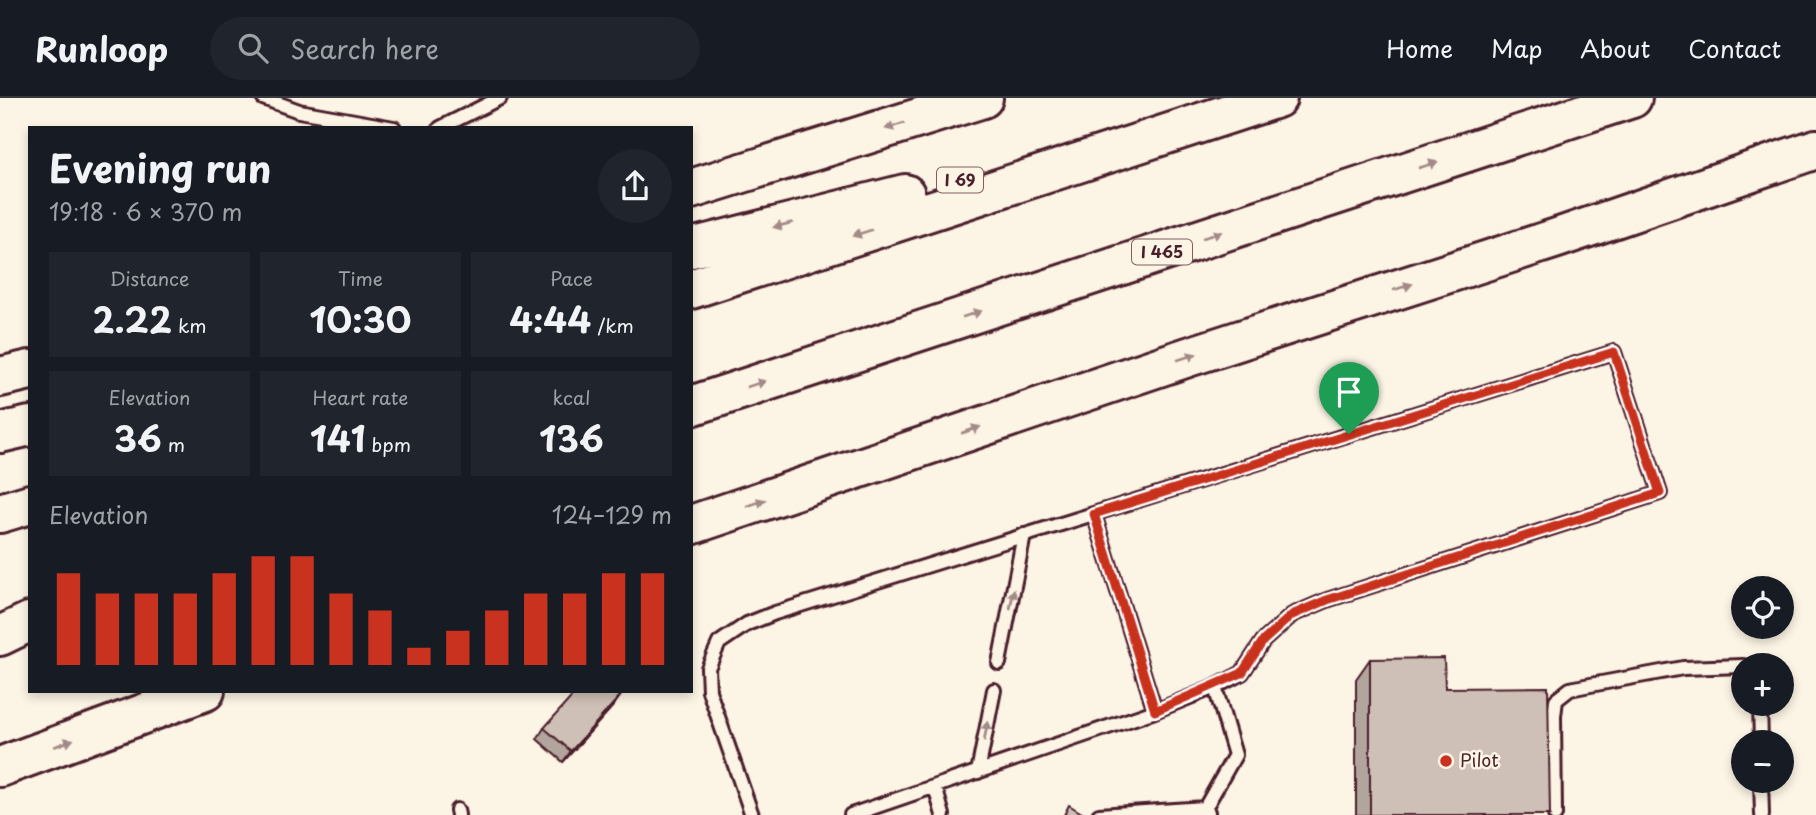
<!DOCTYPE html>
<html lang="en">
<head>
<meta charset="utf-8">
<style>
  :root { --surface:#171b24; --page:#20242c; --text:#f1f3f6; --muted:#9ea1a6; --line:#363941; --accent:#c8321e }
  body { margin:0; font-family:"Playpen Sans",sans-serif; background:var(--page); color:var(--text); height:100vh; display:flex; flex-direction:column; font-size:26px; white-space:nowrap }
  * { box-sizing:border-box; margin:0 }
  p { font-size:23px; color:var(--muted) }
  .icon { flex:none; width:38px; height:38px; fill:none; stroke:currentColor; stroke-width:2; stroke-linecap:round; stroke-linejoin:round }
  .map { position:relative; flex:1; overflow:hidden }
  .side { position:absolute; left:28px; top:28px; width:665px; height:567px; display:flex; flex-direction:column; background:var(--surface); border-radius:0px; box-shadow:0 4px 10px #0003 }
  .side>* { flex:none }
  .buttons { position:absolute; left:1731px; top:478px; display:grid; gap:14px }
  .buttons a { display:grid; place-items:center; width:63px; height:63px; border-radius:50%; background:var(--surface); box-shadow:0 4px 10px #0003; font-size:35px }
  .pin { position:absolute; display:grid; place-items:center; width:60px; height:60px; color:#fff; margin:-72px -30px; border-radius:50% 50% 50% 0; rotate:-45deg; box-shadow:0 0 7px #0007 }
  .pin .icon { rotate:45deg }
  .round { display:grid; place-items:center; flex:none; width:74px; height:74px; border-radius:37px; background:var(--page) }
  .overview { display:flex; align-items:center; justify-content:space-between; height:119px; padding:0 21px }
  h1 { font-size:38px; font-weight:700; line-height:52px }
  .metrics { display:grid; grid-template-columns:repeat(3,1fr); gap:10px; height:119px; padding:7px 21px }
  .metrics div { display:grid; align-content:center; border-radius:0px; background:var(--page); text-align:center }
  .metrics b { font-size:35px; font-weight:700 }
  .metrics small { font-size:19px; font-weight:400 }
  .metrics p { font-size:19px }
  .chart { height:196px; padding:14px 21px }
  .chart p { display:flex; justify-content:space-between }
  .chart svg { width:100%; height:126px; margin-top:7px; stroke:var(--accent); stroke-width:6 }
  header { display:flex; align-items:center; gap:42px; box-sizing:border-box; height:98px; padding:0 35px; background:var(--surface); border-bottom:2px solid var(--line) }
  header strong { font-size:33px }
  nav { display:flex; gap:38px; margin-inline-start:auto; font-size:24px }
  .search { width:490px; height:63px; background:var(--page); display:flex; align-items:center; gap:18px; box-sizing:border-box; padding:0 24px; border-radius:38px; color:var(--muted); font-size:26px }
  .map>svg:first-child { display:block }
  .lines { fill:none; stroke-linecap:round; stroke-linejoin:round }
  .lane-casing { stroke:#4a1f2b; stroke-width:18 }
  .highway-casing { stroke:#4a1f2b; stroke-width:44 }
  .lane { stroke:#fcf5e5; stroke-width:12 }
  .highway { stroke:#fcf5e5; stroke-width:38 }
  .wall { fill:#b2a59d; stroke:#4a1f2b; stroke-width:2 }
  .shaded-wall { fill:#918680; stroke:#4a1f2b; stroke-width:2 }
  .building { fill:#cfc0b7; stroke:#4a1f2b; stroke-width:2 }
  .oneway { fill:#a38a88 }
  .route-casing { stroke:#fff; stroke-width:14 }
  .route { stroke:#c8321e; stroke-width:9 }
  .poi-dot { fill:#c8321e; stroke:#fcf5e5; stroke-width:2.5 }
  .labels { text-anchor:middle; stroke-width:5; stroke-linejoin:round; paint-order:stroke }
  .shield { fill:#fcf5e5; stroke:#7f5f63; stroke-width:2 }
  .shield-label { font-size:16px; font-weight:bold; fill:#4a1f2b }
  .poi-label { font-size:18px; fill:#4a1f2b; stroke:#fcf5e5; text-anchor:start }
</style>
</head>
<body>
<header>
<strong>Runloop</strong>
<div class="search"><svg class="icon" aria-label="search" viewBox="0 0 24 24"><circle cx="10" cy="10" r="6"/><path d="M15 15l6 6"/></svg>Search here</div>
<nav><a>Home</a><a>Map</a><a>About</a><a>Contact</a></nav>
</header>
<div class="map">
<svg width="1816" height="717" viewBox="0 0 1816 717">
  <rect width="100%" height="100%" fill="#fcf5e5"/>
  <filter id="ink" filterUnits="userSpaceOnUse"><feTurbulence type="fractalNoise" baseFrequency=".0143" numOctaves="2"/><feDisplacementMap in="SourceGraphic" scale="14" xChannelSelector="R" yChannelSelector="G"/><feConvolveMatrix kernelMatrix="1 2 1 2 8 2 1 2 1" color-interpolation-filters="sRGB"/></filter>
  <g filter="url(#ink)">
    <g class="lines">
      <g class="lane-casing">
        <path id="lane" d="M263 0 299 13 394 30
          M440 30 500 0
          M1094 416 1155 613
          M999 565 1024 437
          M1760 606 1761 644
          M978 674 994 592
          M1761 682 1762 717
          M935 689 943 717
          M457 712 458 717
          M752 717 709 593 708 570 719 545 747 526 775 515 1614 254 1660 395 1327 502 1292 517 1263 543 1242 575 1215 589 1155 613 851 717
          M1099 717 1205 710 1208 714
          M1201 717 1235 657 1215 589
          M1555 717 1554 618 1556 602 1570 591 1585 588 1683 570 1743 568"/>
      </g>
      <g class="highway-casing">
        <path id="highway" d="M691 91 983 0
          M691 150 905 96
          M691 191 1277 0
          M0 279 30 272
          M691 308 1632 0
          M0 335 30 328
          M0 415 30 406
          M691 427 1188 259 1557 140 1816 51
          M0 538 29 524
          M0 669 205 593"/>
      </g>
      <use href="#lane" class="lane"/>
      <use href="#highway" class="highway"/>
    </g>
    <path class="wall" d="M1370 561 1550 717H1356V581Z
      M621 597 613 608 563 664 537 641 544 630Z"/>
    <path class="shaded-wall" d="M621 597 613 608 563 664 571 653Z"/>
    <path class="building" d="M1444 560 1445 590 1548 589 1550 717H1370V561Z
      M577 593H616L621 597 571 653 544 630Z
      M1069 707 1085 717H1064Z"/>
    <defs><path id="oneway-solid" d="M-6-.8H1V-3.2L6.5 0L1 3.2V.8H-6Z" transform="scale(1.75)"/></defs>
    <g class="oneway">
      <use href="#oneway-solid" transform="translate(895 28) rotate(163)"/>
      <use href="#oneway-solid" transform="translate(1428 67) rotate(-18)"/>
      <use href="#oneway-solid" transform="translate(783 127) rotate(166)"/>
      <use href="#oneway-solid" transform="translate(862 135) rotate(162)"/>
      <use href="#oneway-solid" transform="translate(1212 137) rotate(-18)"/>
      <use href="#oneway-solid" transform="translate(1403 189) rotate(-18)"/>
      <use href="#oneway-solid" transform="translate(972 216) rotate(-18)"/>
      <use href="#oneway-solid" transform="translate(1187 259) rotate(-18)"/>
      <use href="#oneway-solid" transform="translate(756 286) rotate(-18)"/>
      <use href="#oneway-solid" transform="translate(971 332) rotate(-19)"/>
      <use href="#oneway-solid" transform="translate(756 405) rotate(-19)"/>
      <use href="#oneway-solid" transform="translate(1012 501) rotate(-79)"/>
      <use href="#oneway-solid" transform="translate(986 633) rotate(-79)"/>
      <use href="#oneway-solid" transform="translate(64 645) rotate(-21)"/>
    </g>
  </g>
  <g class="lines" filter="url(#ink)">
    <g class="route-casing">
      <path id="route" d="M1614 254 1660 395 1327 502 1292 517 1263 543 1242 575 1155 613 1094 416Z"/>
    </g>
    <use href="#route" class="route"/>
  </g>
  <circle class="poi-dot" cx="1446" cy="663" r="7"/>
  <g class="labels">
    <g class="shield">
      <rect x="937" y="69.5" width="46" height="25" rx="5"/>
      <rect x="1132" y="141.5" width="60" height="25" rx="5"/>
    </g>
    <g class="shield-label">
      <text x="960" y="88">I 69</text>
      <text x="1162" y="160">I 465</text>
    </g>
    <g class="poi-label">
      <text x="1460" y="669">Pilot</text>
    </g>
  </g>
</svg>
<div class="buttons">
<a><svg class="icon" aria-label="locate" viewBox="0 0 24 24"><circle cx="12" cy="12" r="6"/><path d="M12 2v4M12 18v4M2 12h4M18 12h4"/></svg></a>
<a>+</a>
<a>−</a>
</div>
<div class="pin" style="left:1349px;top:336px;background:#1e9e55"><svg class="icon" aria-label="arrive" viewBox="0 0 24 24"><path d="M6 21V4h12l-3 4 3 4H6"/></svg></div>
<section class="side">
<div class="overview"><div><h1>Evening run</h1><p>19:18 · 6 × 370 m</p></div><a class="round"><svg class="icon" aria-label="share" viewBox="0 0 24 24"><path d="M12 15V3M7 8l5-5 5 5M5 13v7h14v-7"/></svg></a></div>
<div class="metrics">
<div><p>Distance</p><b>2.22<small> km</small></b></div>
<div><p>Time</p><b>10:30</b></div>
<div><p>Pace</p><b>4:44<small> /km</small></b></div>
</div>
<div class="metrics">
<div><p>Elevation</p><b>36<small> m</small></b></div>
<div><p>Heart rate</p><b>141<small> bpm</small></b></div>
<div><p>kcal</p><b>136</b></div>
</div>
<div class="chart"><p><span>Elevation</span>124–129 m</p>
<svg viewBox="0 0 160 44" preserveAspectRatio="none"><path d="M5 44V12M15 44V19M25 44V19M35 44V19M45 44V12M55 44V6M65 44V6M75 44V19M85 44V25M95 44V38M105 44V32M115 44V25M125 44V19M135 44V19M145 44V12M155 44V12"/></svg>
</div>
</section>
</div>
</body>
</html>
